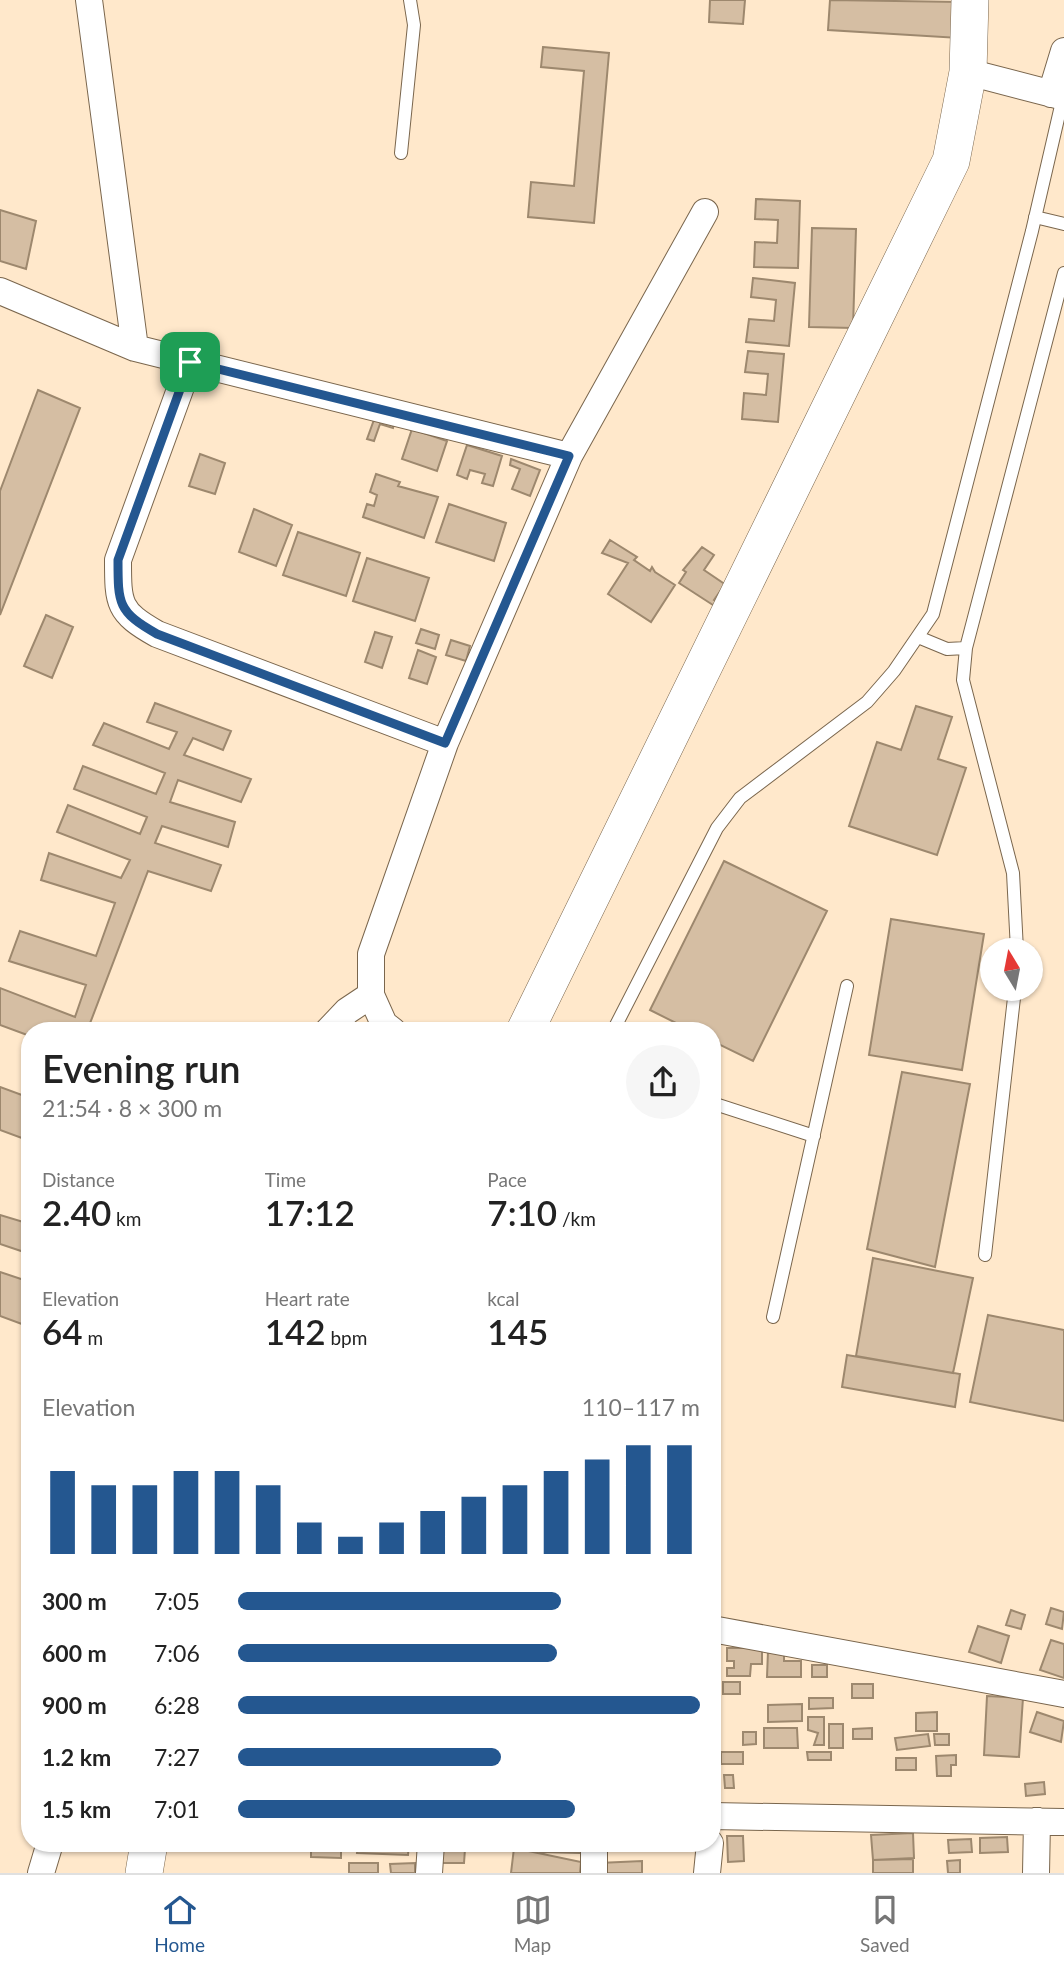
<!DOCTYPE html>
<html lang="en">
<head>
<meta charset="utf-8">
<style>
  :root { --surface:#fff; --page:#f6f6f6; --text:#222; --muted:#767676; --line:#e0e0e0; --accent:#245790 }
  body { margin:0; font-family:Lato,sans-serif; background:var(--page); color:var(--text); height:100vh; display:flex; flex-direction:column; font-size:26px; white-space:nowrap }
  * { box-sizing:border-box; margin:0 }
  p { font-size:23px; color:var(--muted) }
  .icon { flex:none; width:38px; height:38px; fill:none; stroke:currentColor; stroke-width:2; stroke-linecap:round; stroke-linejoin:round }
  .map { position:relative; flex:1; overflow:hidden }
  .panel { position:absolute; left:21px; top:1022px; width:700px; height:830px; display:flex; flex-direction:column; background:var(--surface); border-radius:28px; box-shadow:0 2px 5px #0004 }
  .panel>* { flex:none }
  .needle { width:46px; rotate:350deg }
  .tools { position:absolute; left:980px; top:938px; display:grid; gap:14px }
  .tools a { display:grid; place-items:center; width:63px; height:63px; border-radius:50%; background:var(--surface); box-shadow:0 2px 5px #0004; font-size:35px }
  .pin { position:absolute; display:grid; place-items:center; width:60px; height:60px; color:#fff; margin:-30px; border-radius:14px; box-shadow:0 4px 10px #0006 }
  .round { display:grid; place-items:center; flex:none; width:74px; height:74px; border-radius:37px; background:var(--page) }
  .headline { display:flex; align-items:center; justify-content:space-between; height:119px; padding:0 21px }
  h1 { font-size:38px; font-weight:600; line-height:52px }
  .stats { display:grid; grid-template-columns:repeat(3,1fr); gap:10px; height:119px; padding:7px 21px }
  .stats div { display:grid; align-content:center }
  .stats b { font-size:35px; font-weight:600 }
  .stats small { font-size:19px; font-weight:400 }
  .stats p { font-size:19px }
  .chart { height:196px; padding:14px 21px }
  .chart p { display:flex; justify-content:space-between }
  .chart svg { width:100%; height:126px; margin-top:7px; stroke:var(--accent); stroke-width:6 }
  ul { padding:0 21px; list-style:none; font-size:23px }
  li { display:grid; grid-template-columns:112px 84px 1fr; align-items:center; height:52px }
  li i { height:18px; border-radius:9px; background:var(--accent) }
  .tabs { display:flex; justify-content:space-around; align-items:center; height:98px; border-top:2px solid var(--line); background:var(--surface); font-size:19px; color:var(--muted) }
  .tabs a { display:grid; justify-items:center; gap:4px }
  .tabs .current { color:var(--accent) }
  .map>svg:first-child { display:block }
  .building { fill:#d5bea3; stroke:#9d886e; stroke-width:2 }
  .lines { fill:none; stroke-linecap:round; stroke-linejoin:round }
  .lane-casing { stroke:#7a664d; stroke-width:14 }
  .street-casing { stroke:#7a664d; stroke-width:28 }
  .secondary-casing { stroke:#7a664d; stroke-width:38 }
  .lane { stroke:#fff; stroke-width:12 }
  .street { stroke:#fff; stroke-width:26 }
  .secondary { stroke:#fff; stroke-width:37 }
  .route-casing { stroke:#fff; stroke-width:14 }
  .route { stroke:#245790; stroke-width:9 }
</style>
</head>
<body>
<div class="map">
<svg width="1064" height="1873" viewBox="0 0 1064 1873">
  <rect width="100%" height="100%" fill="#ffe8cb"/>
  <path class="building" d="M710 0H745L743 24 709 22Z
    M830 0 961 2 959 38 828 30Z
    M543 47 609 53 594 223 528 217 531 182 574 186 584 71 541 67Z
    M756 199 800 201 798 268 754 267 755 242 777 243 778 220 755 219Z
    M0 210 36 221 26 269 0 261Z
    M812 228 856 229 853 328 809 327Z
    M753 278 795 283 789 346 746 342 749 319 774 321 776 300 751 297Z
    M748 351 784 354 778 422 742 419 744 393 766 395 768 374 745 372Z
    M38 390 80 408 0 615V491Z
    M375 417 394 423 393 428 380 424 374 441 367 439Z
    M412 429 447 441 437 471 402 459Z
    M467 445 502 456 493 486 482 483 485 474 470 470 467 479 457 475Z
    M200 454 225 463 215 494 189 486Z
    M511 459 540 470 530 496 512 489 520 469 510 465Z
    M376 474 400 482 398 486 438 497 424 538 363 517 367 504 374 506 377 495 370 492Z
    M449 504 506 523 494 561 436 542Z
    M254 509 292 525 276 566 239 552Z
    M298 532 360 553 346 596 283 575Z
    M610 540 637 557 634 560 650 571 652 567 655 572 675 585 651 622 608 594 628 563 602 553Z
    M702 547 714 555 704 570 729 587 721 590 714 600 719 603 716 607 679 583 686 572 683 570Z
    M367 558 429 578 415 621 353 601Z
    M46 615 73 627 52 678 24 666Z
    M421 629 439 635 435 649 416 643Z
    M375 632 392 637 382 668 365 662Z
    M451 640 470 646 466 661 446 655Z
    M418 650 436 657 427 684 409 678Z
    M155 703 231 731 223 750 193 738 184 755 251 779 241 802 178 780 170 802 235 822 228 847 162 826 155 843 221 865 211 891 148 871 89 1026 104 1031H30V1036L0 1025V988L75 1017 86 985 9 961 20 931 96 956 115 903 41 880 49 853 121 878 130 860 57 832 68 805 140 834 147 817 74 789 83 766 156 794 165 773 93 745 104 723 169 749 177 732 147 722Z
    M916 706 952 717 938 759 966 768 937 855 849 826 877 742 901 750Z
    M724 861 827 911 753 1061 712 1041V1031H692L650 1010Z
    M891 919 984 934 962 1070 869 1055Z
    M902 1072 970 1084 935 1267 867 1249Z
    M0 1087 30 1098V1141L0 1130Z
    M0 1215 30 1224V1254L0 1244Z
    M873 1258 973 1278 953 1373 856 1356Z
    M0 1272 30 1282V1327L0 1316Z
    M988 1315 1064 1330V1421L970 1402Z
    M847 1355 960 1374 955 1407 842 1387Z
    M1051 1608 1064 1612 1062 1629 1046 1624Z
    M1011 1610 1025 1615 1021 1629 1006 1625Z
    M978 1626 1009 1636 1001 1663 969 1652Z
    M1051 1640 1064 1644V1678L1040 1670Z
    M727 1648H762V1664H751L750 1676H727V1668H734V1661H727Z
    M768 1651H784V1661H801V1677H767Z
    M812 1665H827V1677H812Z
    M723 1682H740V1694H723Z
    M852 1684H873V1698H852Z
    M987 1696 1023 1698 1019 1757 984 1755Z
    M809 1698H833V1708L809 1709Z
    M802 1704V1721L768 1722V1705Z
    M937 1712V1731H916V1713Z
    M1037 1712 1064 1721 1061 1742 1030 1732Z
    M808 1717H824V1745H814L818 1733 808 1730Z
    M829 1724H843V1748H829Z
    M764 1728H797L798 1748H764Z
    M872 1728V1739H853V1729Z
    M743 1732H756V1744L743 1745Z
    M928 1734 930 1746 897 1750 895 1738Z
    M934 1734H949V1745H935Z
    M721 1752H743V1764H721Z
    M807 1752H831V1760H808Z
    M956 1755V1765H951V1776H937L936 1756Z
    M896 1758H916V1770H896Z
    M724 1775H733L734 1788H725Z
    M1044 1782 1045 1794 1026 1796 1025 1784Z
    M913 1833 914 1858 873 1860 871 1835Z
    M727 1836H743L744 1861 728 1862Z
    M1007 1837 1008 1852 980 1853V1838Z
    M971 1839 972 1852 949 1853 948 1840Z
    M358 1843H409L408 1855 357 1853Z
    M541 1843H580V1853L540 1852Z
    M311 1848H341V1858L311 1857Z
    M514 1848 581 1862 580 1873H511Z
    M440 1849H465L464 1863H439Z
    M913 1859V1873H873V1860Z
    M960 1860V1873H948L947 1861Z
    M642 1861V1873H599V1863Z
    M349 1863H378V1873H349Z
    M415 1863V1873H391L390 1864Z"/>
  <g class="lines">
    <g class="lane-casing">
      <path id="lane" d="M401 153 414 25 410 0
        M1035 217 1064 224
        M918 637 947 649 966 648
        M1017 950 1013 873 963 680 966 648 1064 273
        M613 1031 717 828 740 798 867 702 894 671 933 614 1032 231 1063 97
        M712 1103 814 1136
        M985 1255 1015 989
        M773 1317 847 986"/>
    </g>
    <g class="street-casing">
      <path id="street" d="M89 0 135 348
        M968 72 1064 97
        M1051 94 1064 51
        M0 291 135 348 569 456
        M190 362 118 560C118 604 118 612 157 634L445 743
        M328 1031 347 1011 371 995
        M393 1031 384 1024 371 995V954L445 743 569 456 705 212
        M712 1629 1064 1694
        M712 1816 1064 1822
        M594 1843V1873
        M41 1873 50 1843
        M429 1873 431 1843
        M707 1873 710 1843
        M1036 1873 1037 1821"/>
    </g>
    <g class="secondary-casing">
      <path id="secondary" d="M525 1031 951 161 968 72 970 0
        M144 1873 149 1843"/>
    </g>
    <use href="#lane" class="lane"/>
    <use href="#street" class="street"/>
    <use href="#secondary" class="secondary"/>
  </g>
  <g class="lines">
    <g class="route-casing">
      <path id="route" d="M190 362 569 456 445 743 157 634C118 612 118 604 118 560Z"/>
    </g>
    <use href="#route" class="route"/>
  </g>
</svg>
<div class="tools">
<a><svg class="needle" viewBox="-14 -14 28 28"><path d="M0-13l5 13h-10z" fill="#e53935"/><path d="M0 13l5-13h-10z" fill="#767676"/></svg></a>
</div>
<div class="pin" style="left:190px;top:362px;background:#1e9e55"><svg class="icon" aria-label="arrive" viewBox="0 0 24 24"><path d="M6 21V4h12l-3 4 3 4H6"/></svg></div>
<section class="panel">
<div class="headline"><div><h1>Evening run</h1><p>21:54 · 8 × 300 m</p></div><a class="round"><svg class="icon" aria-label="share" viewBox="0 0 24 24"><path d="M12 15V3M7 8l5-5 5 5M5 13v7h14v-7"/></svg></a></div>
<div class="stats">
<div><p>Distance</p><b>2.40<small> km</small></b></div>
<div><p>Time</p><b>17:12</b></div>
<div><p>Pace</p><b>7:10<small> /km</small></b></div>
</div>
<div class="stats">
<div><p>Elevation</p><b>64<small> m</small></b></div>
<div><p>Heart rate</p><b>142<small> bpm</small></b></div>
<div><p>kcal</p><b>145</b></div>
</div>
<div class="chart"><p><span>Elevation</span>110–117 m</p>
<svg viewBox="0 0 160 44" preserveAspectRatio="none"><path d="M5 44V15M15 44V20M25 44V20M35 44V15M45 44V15M55 44V20M65 44V33M75 44V38M85 44V33M95 44V29M105 44V24M115 44V20M125 44V15M135 44V11M145 44V6M155 44V6"/></svg>
</div>
<ul>
<li><b>300 m</b>7:05<i style="width:70%"></i></li>
<li><b>600 m</b>7:06<i style="width:69%"></i></li>
<li><b>900 m</b>6:28<i style="width:100%"></i></li>
<li><b>1.2 km</b>7:27<i style="width:57%"></i></li>
<li><b>1.5 km</b>7:01<i style="width:73%"></i></li>
</ul>
</section>
</div>
<nav class="tabs">
<a class="current"><svg class="icon" aria-label="home" viewBox="0 0 24 24"><path d="M3 11l9-7 9 7M6 9v11h12V9"/></svg>Home</a>
<a><svg class="icon" aria-label="map" viewBox="0 0 24 24"><path d="M3 6l6-2 6 2 6-2v14l-6 2-6-2-6 2zM9 4v14M15 6v14"/></svg>Map</a>
<a><svg class="icon" aria-label="saved" viewBox="0 0 24 24"><path d="M7 4h10v16l-5-4-5 4z"/></svg>Saved</a>
</nav>
</body>
</html>
